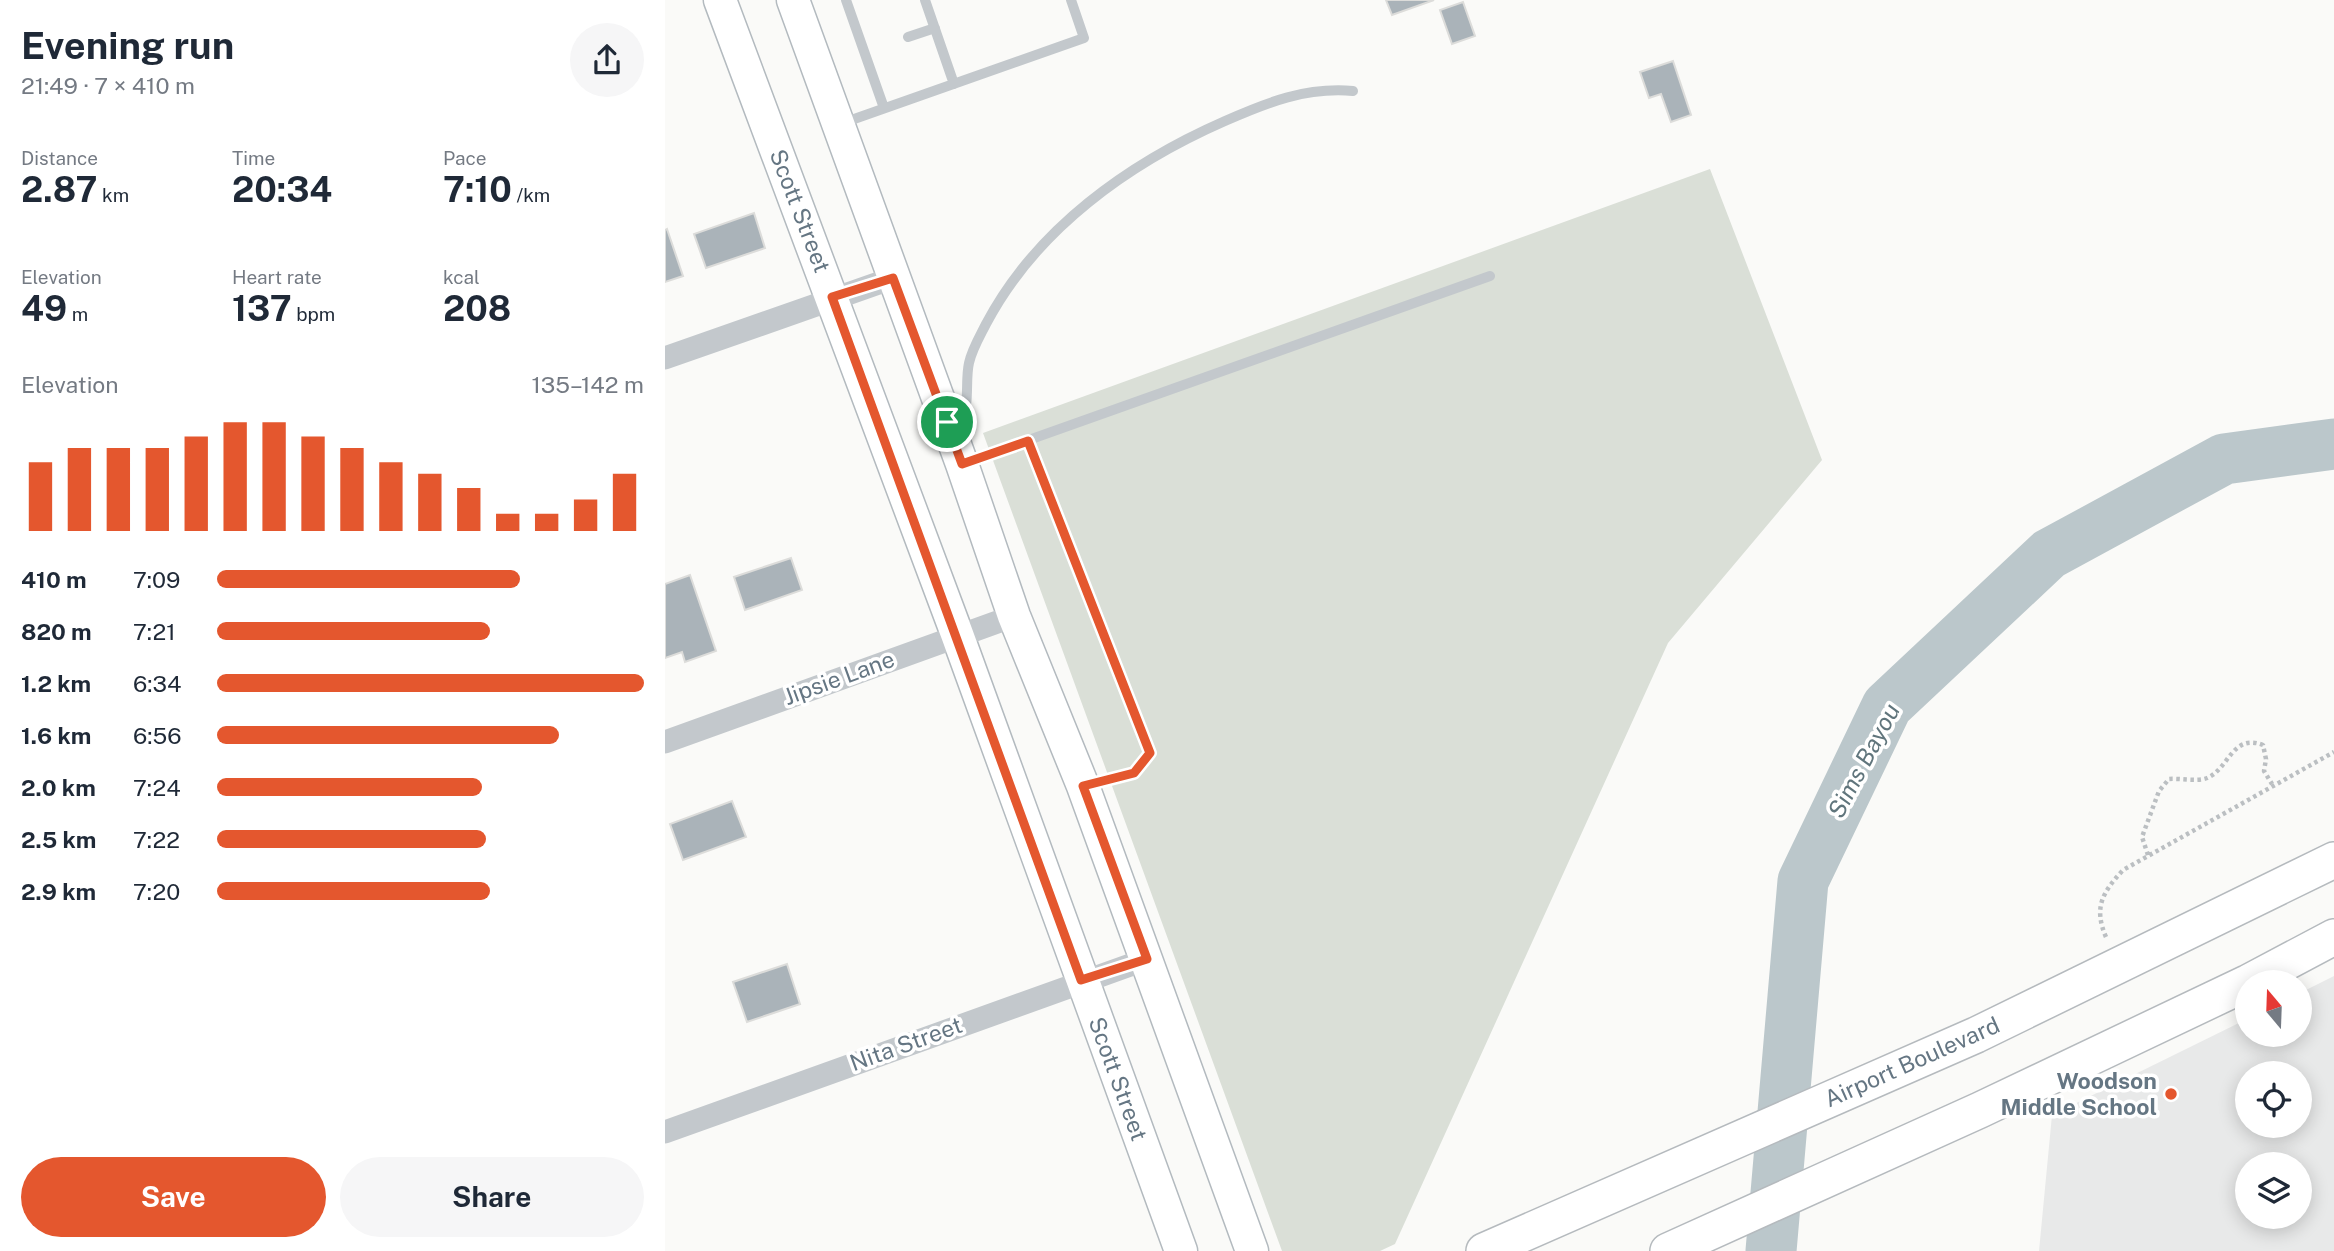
<!DOCTYPE html>
<html lang="en">
<head>
<meta charset="utf-8">
<style>
  :root { --surface:#fff; --page:#f6f6f7; --text:#1f2937; --muted:#747a83; --accent:#e4572e }
  body { margin:0; font-family:"Public Sans",sans-serif; background:var(--page); color:var(--text); height:100vh; display:flex; flex-direction:column; font-size:26px; white-space:nowrap }
  * { box-sizing:border-box; margin:0 }
  p { font-size:23px; color:var(--muted) }
  .icon { flex:none; width:38px; height:38px; fill:none; stroke:currentColor; stroke-width:2; stroke-linecap:round; stroke-linejoin:round }
  .map { position:relative; flex:1; overflow:hidden }
  .panel { display:flex; flex-direction:column; background:var(--surface); width:665px }
  .panel>* { flex:none }
  .needle { width:46px; rotate:341deg }
  .fabs { position:absolute; left:1570px; top:970px; display:grid; gap:14px }
  .fabs a { display:grid; place-items:center; width:77px; height:77px; border-radius:50%; background:var(--surface); box-shadow:0 4px 18px #0003; font-size:35px }
  .pin { position:absolute; display:grid; place-items:center; width:60px; height:60px; color:#fff; margin:-30px; border:4px solid #fff; border-radius:50%; box-shadow:0 2px 7px #0007 }
  .round { display:grid; place-items:center; flex:none; width:74px; height:74px; border-radius:37px; background:var(--page) }
  .summary { display:flex; align-items:center; justify-content:space-between; height:119px; padding:0 21px }
  h1 { font-size:38px; font-weight:700; line-height:52px }
  .figures { display:grid; grid-template-columns:repeat(3,1fr); gap:10px; height:119px; padding:7px 21px }
  .figures div { display:grid; align-content:center }
  .figures b { font-size:35px; font-weight:700 }
  .figures small { font-size:19px; font-weight:400 }
  .figures p { font-size:19px }
  .chart { height:196px; padding:14px 21px }
  .chart p { display:flex; justify-content:space-between }
  .chart svg { width:100%; height:126px; margin-top:7px; stroke:var(--accent); stroke-width:6 }
  .action { display:flex; gap:14px; margin-top:auto; padding:14px 21px }
  .action a { flex:1; height:80px; border-radius:42px; background:var(--accent); color:#fff; font-size:28px; font-weight:700; line-height:80px; text-align:center }
  .action a+a { background:var(--page); color:var(--text) }
  ul { padding:0 21px; list-style:none; font-size:23px }
  li { display:grid; grid-template-columns:112px 84px 1fr; align-items:center; height:52px }
  li i { height:18px; border-radius:9px; background:var(--accent) }
  main { display:flex; flex:1; min-height:0 }
  .map>svg:first-child { display:block }
  .built { fill:#e8e9e9; fill-rule:evenodd }
  .green { fill:#dadfd7 }
  .lines { fill:none; stroke-linecap:round; stroke-linejoin:round }
  .river { stroke:#bbc7cb; stroke-width:51 }
  .building { fill:#aab3b9; stroke:#dcdcda; stroke-width:2 }
  .secondary-casing { stroke:#b3babf; stroke-width:35 }
  .primary-casing { stroke:#b5babe; stroke-width:38 }
  .path { stroke:#bbbfc2; stroke-width:4.5; stroke-dasharray:3.5 3.5; stroke-linecap:butt }
  .service { stroke:#c3c8cc; stroke-width:10 }
  .minor { stroke:#c3c8cc; stroke-width:23 }
  .secondary { stroke:#fff; stroke-width:32 }
  .primary { stroke:#fff; stroke-width:35 }
  .route-casing { stroke:#fff; stroke-width:14 }
  .route { stroke:#e4572e; stroke-width:9 }
  .poi-dot { fill:#e4572e; stroke:#fff; stroke-width:2.5 }
  .labels { text-anchor:middle; stroke-width:7; stroke-linejoin:round; paint-order:stroke }
  .street-label { font-size:23px; fill:#657683; stroke:#fff }
  .poi-label { font-size:23px; font-weight:bold; fill:#657683; stroke:#fff; text-anchor:end }
  .water-label { font-size:24px; font-style:italic; fill:#60757c; stroke:#fff }
</style>
</head>
<body>
<main>
<section class="panel">
<div class="summary"><div><h1>Evening run</h1><p>21:49 · 7 × 410 m</p></div><a class="round"><svg class="icon" aria-label="share" viewBox="0 0 24 24"><path d="M12 15V3M7 8l5-5 5 5M5 13v7h14v-7"/></svg></a></div>
<div class="figures">
<div><p>Distance</p><b>2.87<small> km</small></b></div>
<div><p>Time</p><b>20:34</b></div>
<div><p>Pace</p><b>7:10<small> /km</small></b></div>
</div>
<div class="figures">
<div><p>Elevation</p><b>49<small> m</small></b></div>
<div><p>Heart rate</p><b>137<small> bpm</small></b></div>
<div><p>kcal</p><b>208</b></div>
</div>
<div class="chart"><p><span>Elevation</span>135–142 m</p>
<svg viewBox="0 0 160 44" preserveAspectRatio="none"><path d="M5 44V20M15 44V15M25 44V15M35 44V15M45 44V11M55 44V6M65 44V6M75 44V11M85 44V15M95 44V20M105 44V24M115 44V29M125 44V38M135 44V38M145 44V33M155 44V24"/></svg>
</div>
<ul>
<li><b>410 m</b>7:09<i style="width:71%"></i></li>
<li><b>820 m</b>7:21<i style="width:64%"></i></li>
<li><b>1.2 km</b>6:34<i style="width:100%"></i></li>
<li><b>1.6 km</b>6:56<i style="width:80%"></i></li>
<li><b>2.0 km</b>7:24<i style="width:62%"></i></li>
<li><b>2.5 km</b>7:22<i style="width:63%"></i></li>
<li><b>2.9 km</b>7:20<i style="width:64%"></i></li>
</ul>
<div class="action"><a>Save</a><a>Share</a></div>
</section>
<div class="map">
<svg width="1669" height="1251" viewBox="0 0 1669 1251">
  <rect width="100%" height="100%" fill="#fafaf8"/>
  <path class="built" d="M1669 976V1251H1374L1387 1115 1582 1019V1034H1634L1635 993ZM1582 1073H1634V1125H1582ZM1582 1164H1634V1216H1582Z"/>
  <path class="green" d="M1045 169 1157 460 1003 643 730 1244 715 1251H617L318 433Z"/>
  <g class="lines">
    <path class="river" d="M1106 1251 1138 881 1222 706 1384 554 1559 459 1669 444"/>
  </g>
  <path class="building" d="M721 0H769L727 15Z
    M798 2 810 36 787 44 775 10Z
    M1008 61 1026 115 1006 122 996 94 984 98 975 72Z
    M89 213 100 248 41 268 29 234Z
    M2 229 18 276 0 282V230Z
    M126 558 137 590 80 610 69 577Z
    M25 575 51 651 20 662 17 652 0 658V584Z
    M67 801 81 837 18 860 5 824Z
    M122 964 135 1004 82 1022 68 982Z"/>
  <g class="lines">
    <g class="secondary-casing">
      <path id="secondary" d="M55 0 292 634 516 1251
        M128 0 297 464 349 616 418 786 587 1251"/>
    </g>
    <g class="primary-casing">
      <path id="primary" d="M1584 982 1669 937
        M819 1251 1311 1035 1669 860
        M1003 1251 1315 1110 1582 983"/>
    </g>
    <path class="path" d="M1483 855 1477 837 1494 791 1504 779C1515 778 1532 782 1542 778 1564 769 1567 733 1598 745L1601 759 1599 771 1607 784
      M1441 937C1428 907 1438 892 1458 870L1669 752"/>
    <path class="service" d="M181 0 219 108
      M260 0 289 84
      M243 37 270 28
      M175 124 419 38 406 0
      M284 421 301 405C303 392 301 376 304 363 307 349 315 336 321 324 371 229 464 163 560 121 603 102 641 87 688 91
      M363 441 485 753 469 773 421 785
      M299 463 825 276"/>
    <path class="minor" d="M0 358 228 278
      M0 742 349 616
      M0 1132 482 959"/>
    <use href="#secondary" class="secondary"/>
    <use href="#primary" class="primary"/>
  </g>
  <g class="lines">
    <g class="route-casing">
      <path id="route" d="M228 278 297 464 363 441 485 753 469 773 418 786 482 959 416 980 167 297Z"/>
    </g>
    <use href="#route" class="route"/>
  </g>
  <circle class="poi-dot" cx="1506" cy="1094" r="7"/>
  <g class="labels">
    <g class="street-label">
      <text transform="translate(135 211) rotate(69)" y="8">Scott Street</text>
      <text transform="translate(174 678) rotate(-20)" y="8">Jipsie Lane</text>
      <text transform="translate(241 1044) rotate(-20)" y="8">Nita Street</text>
      <text transform="translate(1247 1062) rotate(-24)" y="8">Airport Boulevard</text>
      <text transform="translate(453 1079) rotate(70)" y="8">Scott Street</text>
    </g>
    <g class="poi-label">
      <text x="1492" y="1089">Woodson<tspan x="1492" dy="26">Middle School</tspan></text>
    </g>
    <g class="water-label">
      <text transform="translate(1199 761) rotate(-62)" y="8">Sims Bayou</text>
    </g>
  </g>
</svg>
<div class="fabs">
<a><svg class="needle" viewBox="-14 -14 28 28"><path d="M0-13l5 13h-10z" fill="#e53935"/><path d="M0 13l5-13h-10z" fill="#747a83"/></svg></a>
<a><svg class="icon" aria-label="locate" viewBox="0 0 24 24"><circle cx="12" cy="12" r="6"/><path d="M12 2v4M12 18v4M2 12h4M18 12h4"/></svg></a>
<a><svg class="icon" aria-label="layers" viewBox="0 0 24 24"><path d="M12 4l9 5-9 5-9-5zM3 14l9 5 9-5"/></svg></a>
</div>
<div class="pin" style="left:282px;top:422px;background:#1e9e55"><svg class="icon" aria-label="arrive" viewBox="0 0 24 24"><path d="M6 21V4h12l-3 4 3 4H6"/></svg></div>
</div>
</main>
</body>
</html>
